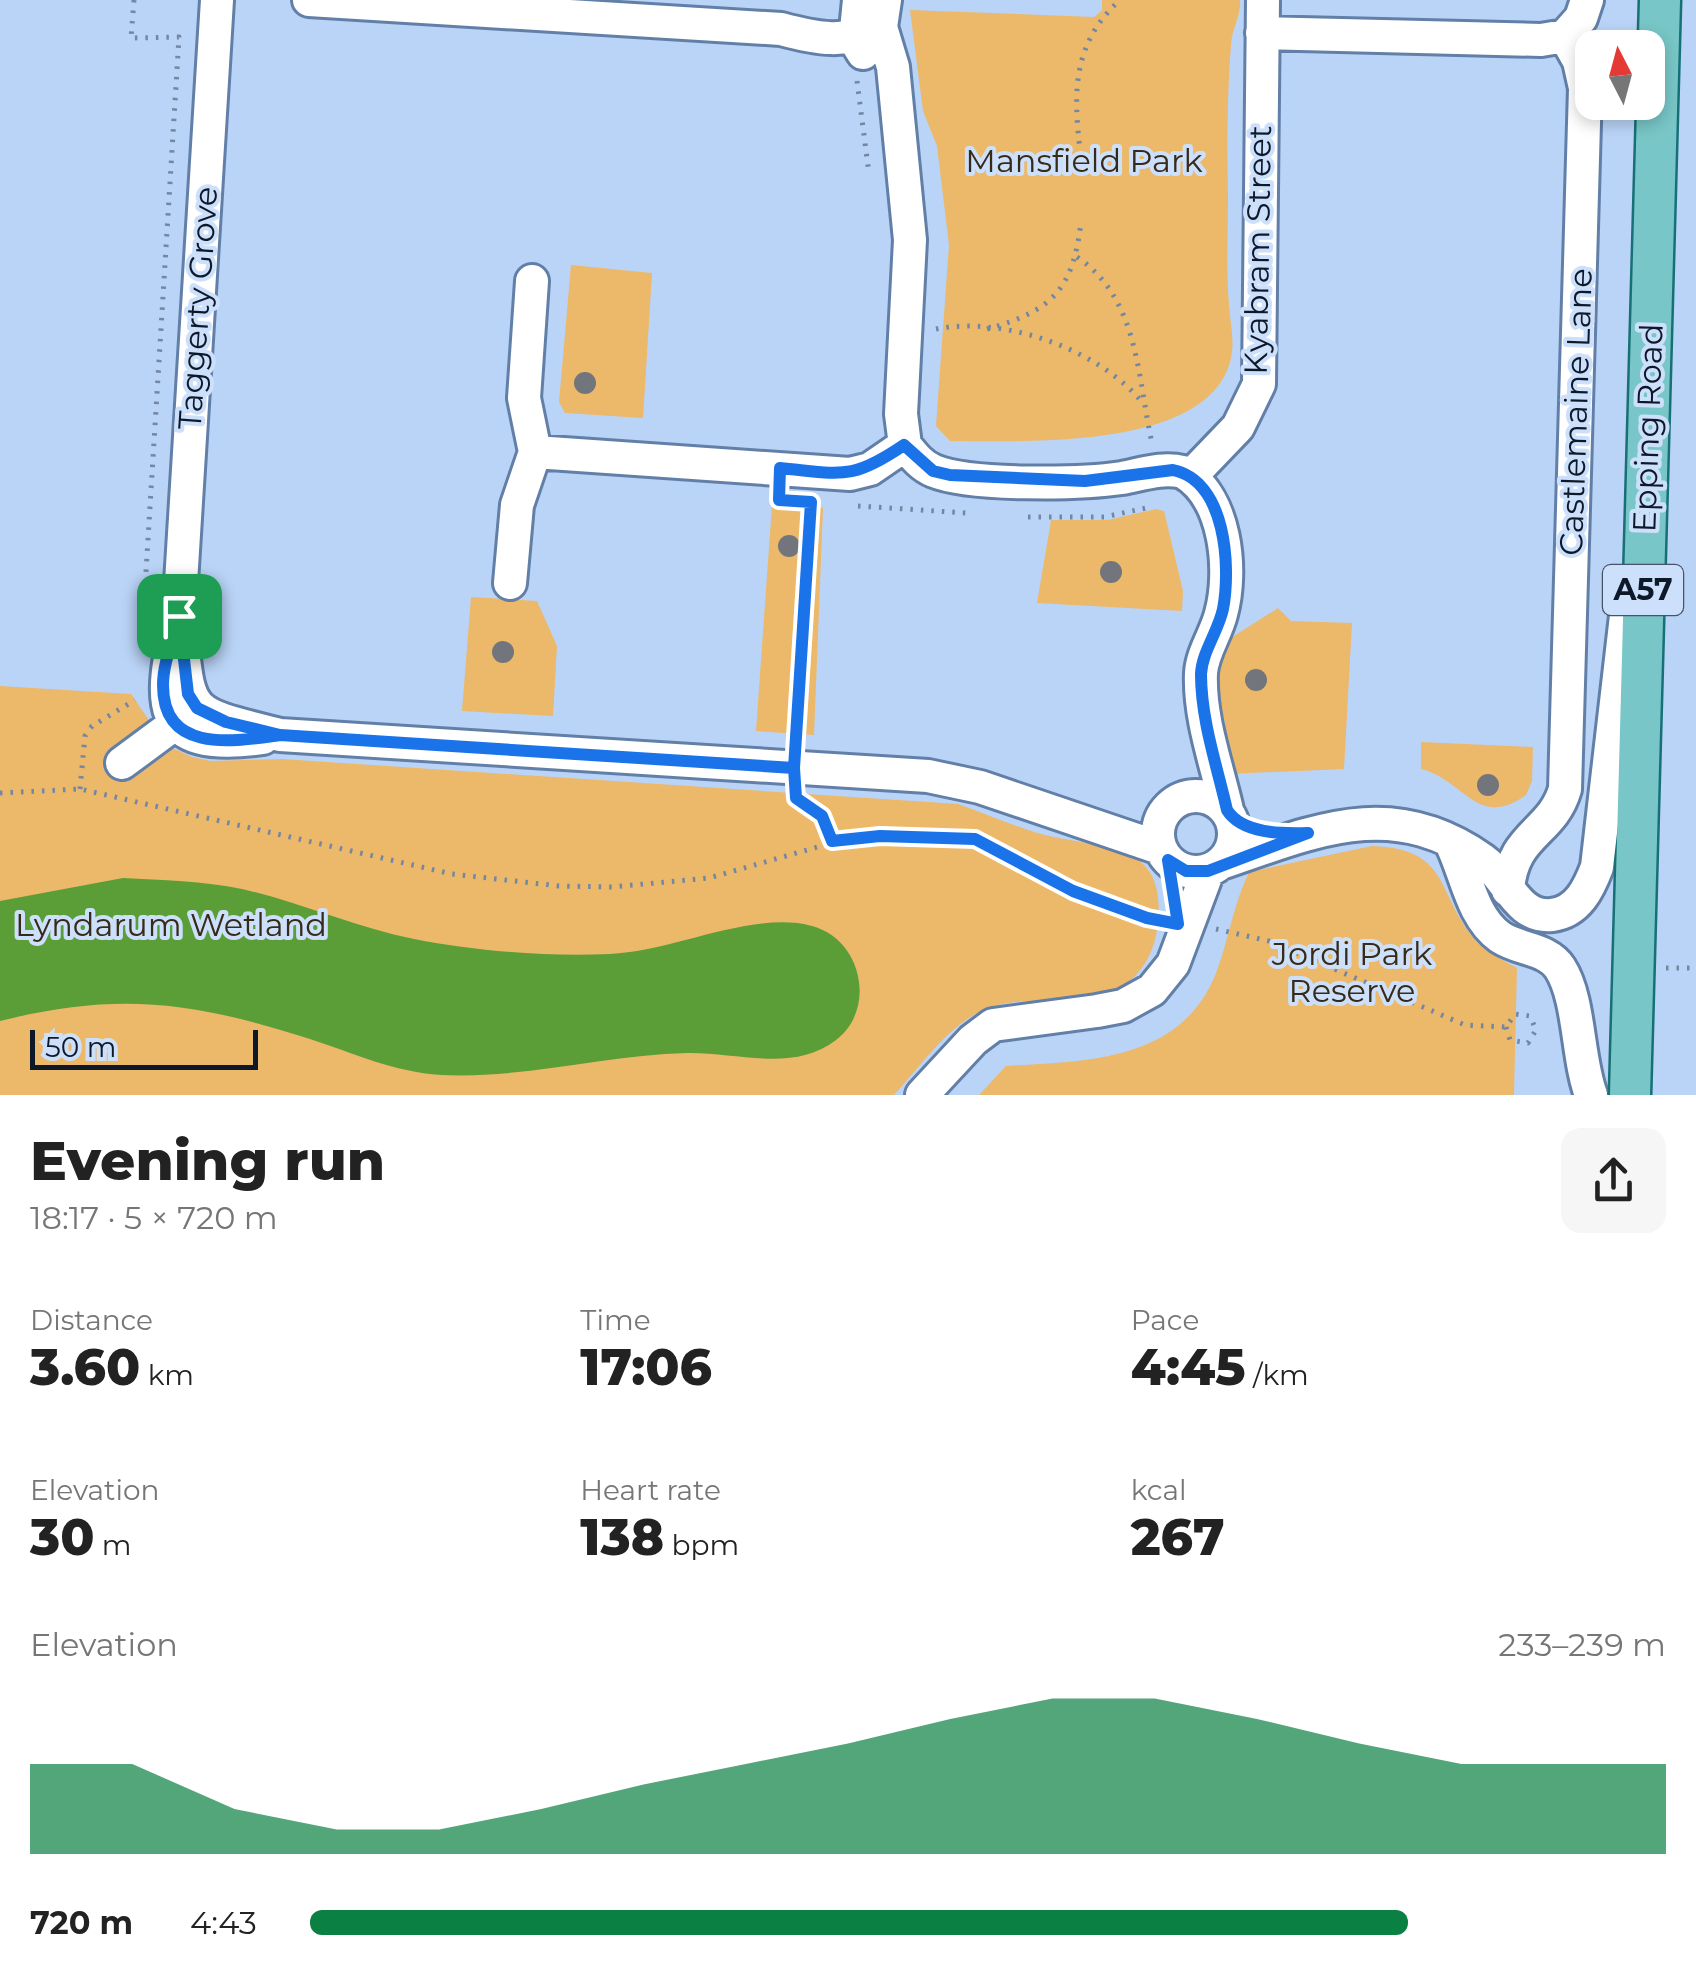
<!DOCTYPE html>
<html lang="en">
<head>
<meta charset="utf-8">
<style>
  :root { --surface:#fff; --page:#f6f6f6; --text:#222; --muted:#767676; --accent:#0b8043 }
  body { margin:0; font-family:Montserrat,sans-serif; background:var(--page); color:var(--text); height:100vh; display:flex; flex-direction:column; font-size:38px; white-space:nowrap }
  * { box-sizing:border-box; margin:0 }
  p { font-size:32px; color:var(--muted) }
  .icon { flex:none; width:55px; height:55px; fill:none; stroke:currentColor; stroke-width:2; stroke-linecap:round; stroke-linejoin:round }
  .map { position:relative; height:1095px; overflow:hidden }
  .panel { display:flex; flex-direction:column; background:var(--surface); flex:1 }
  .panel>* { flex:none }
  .needle { width:65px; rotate:354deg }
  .tools { position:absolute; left:1575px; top:30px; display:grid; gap:20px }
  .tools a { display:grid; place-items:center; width:90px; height:90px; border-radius:20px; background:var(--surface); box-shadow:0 5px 15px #0003; font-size:50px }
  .scale { position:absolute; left:30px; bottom:25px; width:228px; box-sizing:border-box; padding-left:10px; border:5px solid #0d1828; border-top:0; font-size:28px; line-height:35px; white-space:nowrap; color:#0d1828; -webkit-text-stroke:8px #cde0fb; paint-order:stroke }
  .pin { position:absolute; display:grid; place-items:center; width:85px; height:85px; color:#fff; margin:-42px; border-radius:20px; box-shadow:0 5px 15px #0006 }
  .round { display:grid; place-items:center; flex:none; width:105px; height:105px; border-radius:20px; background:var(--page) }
  .head { display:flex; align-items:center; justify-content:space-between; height:170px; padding:0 30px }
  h1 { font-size:55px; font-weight:800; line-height:75px }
  .figures { display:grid; grid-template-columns:repeat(3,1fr); gap:15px; height:170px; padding:10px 30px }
  .figures div { display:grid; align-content:center }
  .figures b { font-size:50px; font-weight:800 }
  .figures small { font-size:28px; font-weight:400 }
  .figures p { font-size:28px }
  .chart { height:280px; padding:20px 30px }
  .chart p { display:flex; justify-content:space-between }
  .chart svg { width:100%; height:180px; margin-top:10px; fill:var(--accent); opacity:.7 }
  ul { padding:0 30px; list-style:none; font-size:32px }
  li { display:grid; grid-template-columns:160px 120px 1fr; align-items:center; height:75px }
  li i { height:25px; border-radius:12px; background:var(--accent) }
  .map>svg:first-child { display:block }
  .green { fill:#ecb869 }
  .water { fill:#5b9e37 }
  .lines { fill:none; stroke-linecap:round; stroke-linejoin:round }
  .minor-casing { stroke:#627fa8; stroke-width:38 }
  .major-casing { stroke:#187077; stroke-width:45 }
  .path { stroke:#7387a3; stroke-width:5; stroke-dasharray:2.5 8; stroke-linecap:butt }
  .minor { stroke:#fff; stroke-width:32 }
  .major { stroke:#78c6c7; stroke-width:40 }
  .tree { fill:#72767c }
  .route-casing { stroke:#fff; stroke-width:20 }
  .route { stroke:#1a73e8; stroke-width:12 }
  .labels { text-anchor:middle; stroke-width:8; stroke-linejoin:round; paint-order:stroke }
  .shield { fill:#cde0fb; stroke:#475467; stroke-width:2.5 }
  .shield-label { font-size:30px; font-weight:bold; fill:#0d1828 }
  .park-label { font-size:32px; fill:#372a17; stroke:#cde0fb }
  .street-label { font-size:32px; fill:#0d1828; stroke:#cde0fb }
</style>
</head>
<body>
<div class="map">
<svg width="1696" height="1095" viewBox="0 0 1696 1095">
  <rect width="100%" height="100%" fill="#bad4f7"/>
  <path class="green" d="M1102 0H1240C1241 16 1232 29 1231 44 1227 95 1227 147 1228 197 1228 233 1226 269 1229 305 1230 323 1235 339 1231 358 1211 451 1024 441 950 441L936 426 949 245 937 146 923 111 910 10 1094 17 1102 10Z
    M571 265 652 273 643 418 565 413 559 402Z
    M772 505 823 508 814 735 756 731Z
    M1156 509 1164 511 1183 591 1182 611 1037 603 1051 520H1108Z
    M471 597 537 601 557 646 553 716 462 711Z
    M1278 608 1291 621 1352 623 1344 769 1227 774 1225 723 1213 672 1226 641Z
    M0 686 131 694 166 745 192 757 211 761 282 759 958 804C987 814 1015 827 1045 835 1107 850 1170 841 1157 929 1154 954 1139 979 1116 990 1075 1010 1023 991 981 1011 946 1028 920 1067 894 1095H0Z
    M1421 742 1533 747 1532 781 1526 795C1477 830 1465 780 1421 769Z
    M1372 846C1449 849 1436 890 1472 936 1483 951 1501 959 1517 968L1514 1095H979L1006 1066C1087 1061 1181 1062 1216 973 1229 939 1233 905 1249 872Z"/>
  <path class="water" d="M123 878C162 880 203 881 242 889 300 902 356 928 414 939 476 951 547 957 610 954 672 952 753 910 812 926 862 939 877 1009 836 1040 794 1073 737 1052 687 1053 605 1055 524 1079 441 1075 394 1072 353 1053 310 1039 194 1002 120 991 0 1021V901Z"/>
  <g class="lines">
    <g class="minor-casing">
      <path id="minor" d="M217 0 179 615C159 701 150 754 263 738
        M309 0 781 29C818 39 845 44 881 27
        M859 0 855 40 863 53
        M885 0 881 27 893 67 910 240 901 414 905 445
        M1262 33 1541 40 1565 36
        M535 452 850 474 870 469 905 445C913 455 921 466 934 471 970 486 1081 484 1122 478 1143 474 1162 467 1183 472 1226 497 1233 570 1221 614 1216 634 1202 653 1201 673 1199 718 1217 766 1227 810
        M1191 476 1238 427 1259 384 1263 0
        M510 583 517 505 535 452 524 398 532 281
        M179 615C191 716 180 710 280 735L928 776 980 787 1160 848
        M122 763 195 709
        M1158 834a38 38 0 1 1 76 0a38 38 0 1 1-76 0Z
        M1451 843C1466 873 1471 916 1500 937 1519 950 1547 948 1560 968 1580 999 1577 1058 1591 1095
        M1221 863C1315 831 1392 795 1483 860 1507 877 1517 919 1552 915 1578 912 1589 888 1597 867L1627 607
        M1508 890C1512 833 1552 834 1565 789L1585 88 1579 61 1565 36 1581 18 1587 0
        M922 1095 973 1040 993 1025 1097 1011 1123 1006 1152 990 1173 964 1208 871"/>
    </g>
    <g class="major-casing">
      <path id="major" d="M1630 1095 1660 0"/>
    </g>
    <path class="path" d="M134 0 131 38 179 37 143 620
      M857 81 869 174
      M1083 175C1075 107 1065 50 1120 0
      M1077 257C1139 299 1137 376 1152 443
      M936 329C1003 316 1097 348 1142 402
      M987 329C1052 311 1073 290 1081 222
      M858 506 967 513
      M1028 517H1104L1146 508
      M797 740 810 502
      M80 789 85 736 92 726 135 700
      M0 793 80 789 452 874 559 886 612 887 709 878 856 836 975 839 1073 891 1156 920
      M798 800 822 815 832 841
      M1216 929 1269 941 1465 1025 1506 1027 1515 1014 1530 1016
      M1666 968H1696
      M1506 1027 1510 1040 1528 1043 1536 1030 1530 1016"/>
    <use href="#minor" class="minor"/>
    <use href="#major" class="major"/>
  </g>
  <g class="tree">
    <circle cx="585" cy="383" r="11"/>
    <circle cx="789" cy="546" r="11"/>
    <circle cx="1111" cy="572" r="11"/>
    <circle cx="503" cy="652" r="11"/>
    <circle cx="1256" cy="680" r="11"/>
    <circle cx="1488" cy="785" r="11"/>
  </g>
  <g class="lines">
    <g class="route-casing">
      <path id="route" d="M179 616 188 694 197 708 226 722 280 735 794 768 796 798 822 816 832 841 880 836 975 839 1073 891 1147 918 1178 924 1168 860 1186 871H1208L1308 833C1283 834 1242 834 1227 810 1217 766 1201 720 1201 674 1202 652 1218 632 1223 609 1231 566 1226 481 1173 470L1085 481 950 475 933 471 904 445C851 481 842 474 780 468L779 500 811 502 794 768 280 735C236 741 163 755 163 685 163 662 174 638 179 616"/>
    </g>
    <use href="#route" class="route"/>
  </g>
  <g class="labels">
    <rect class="shield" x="1603" y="565" width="80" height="50" rx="8"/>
    <g class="shield-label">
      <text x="1643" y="600">A57</text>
    </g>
    <g class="park-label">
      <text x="1084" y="172">Mansfield Park</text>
      <text x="171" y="936">Lyndarum Wetland</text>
      <text x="1352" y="965">Jordi Park<tspan x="1352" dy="37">Reserve</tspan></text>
    </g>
    <g class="street-label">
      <text transform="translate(1258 250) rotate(-89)" y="11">Kyabram Street</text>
      <text transform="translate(198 308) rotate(-86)" y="11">Taggerty Grove</text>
      <text transform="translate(1576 412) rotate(-88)" y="11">Castlemaine Lane</text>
      <text transform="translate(1648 428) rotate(-88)" y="11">Epping Road</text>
    </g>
  </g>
</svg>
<div class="tools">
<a><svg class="needle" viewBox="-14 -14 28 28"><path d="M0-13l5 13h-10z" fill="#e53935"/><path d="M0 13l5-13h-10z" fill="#767676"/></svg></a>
</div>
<div class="scale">50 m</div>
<div class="pin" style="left:179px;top:616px;background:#1e9e55"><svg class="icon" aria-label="arrive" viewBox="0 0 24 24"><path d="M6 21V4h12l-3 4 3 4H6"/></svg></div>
</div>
<section class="panel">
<div class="head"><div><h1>Evening run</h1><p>18:17 · 5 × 720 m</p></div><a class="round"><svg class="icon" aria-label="share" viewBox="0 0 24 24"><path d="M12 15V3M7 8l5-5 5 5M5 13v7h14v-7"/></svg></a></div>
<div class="figures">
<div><p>Distance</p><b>3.60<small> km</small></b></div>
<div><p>Time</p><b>17:06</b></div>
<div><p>Pace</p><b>4:45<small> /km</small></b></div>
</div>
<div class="figures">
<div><p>Elevation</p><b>30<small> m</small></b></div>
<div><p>Heart rate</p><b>138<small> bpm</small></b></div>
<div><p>kcal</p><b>267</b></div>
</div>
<div class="chart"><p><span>Elevation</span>233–239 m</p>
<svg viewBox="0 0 160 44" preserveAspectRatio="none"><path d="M0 44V22L10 22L20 33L30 38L40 38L50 33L60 27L70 22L80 17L90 11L100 6L110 6L120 11L130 17L140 22L150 22L160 22V44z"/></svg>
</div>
<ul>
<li><b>720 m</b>4:43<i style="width:81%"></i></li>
</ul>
</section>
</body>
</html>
